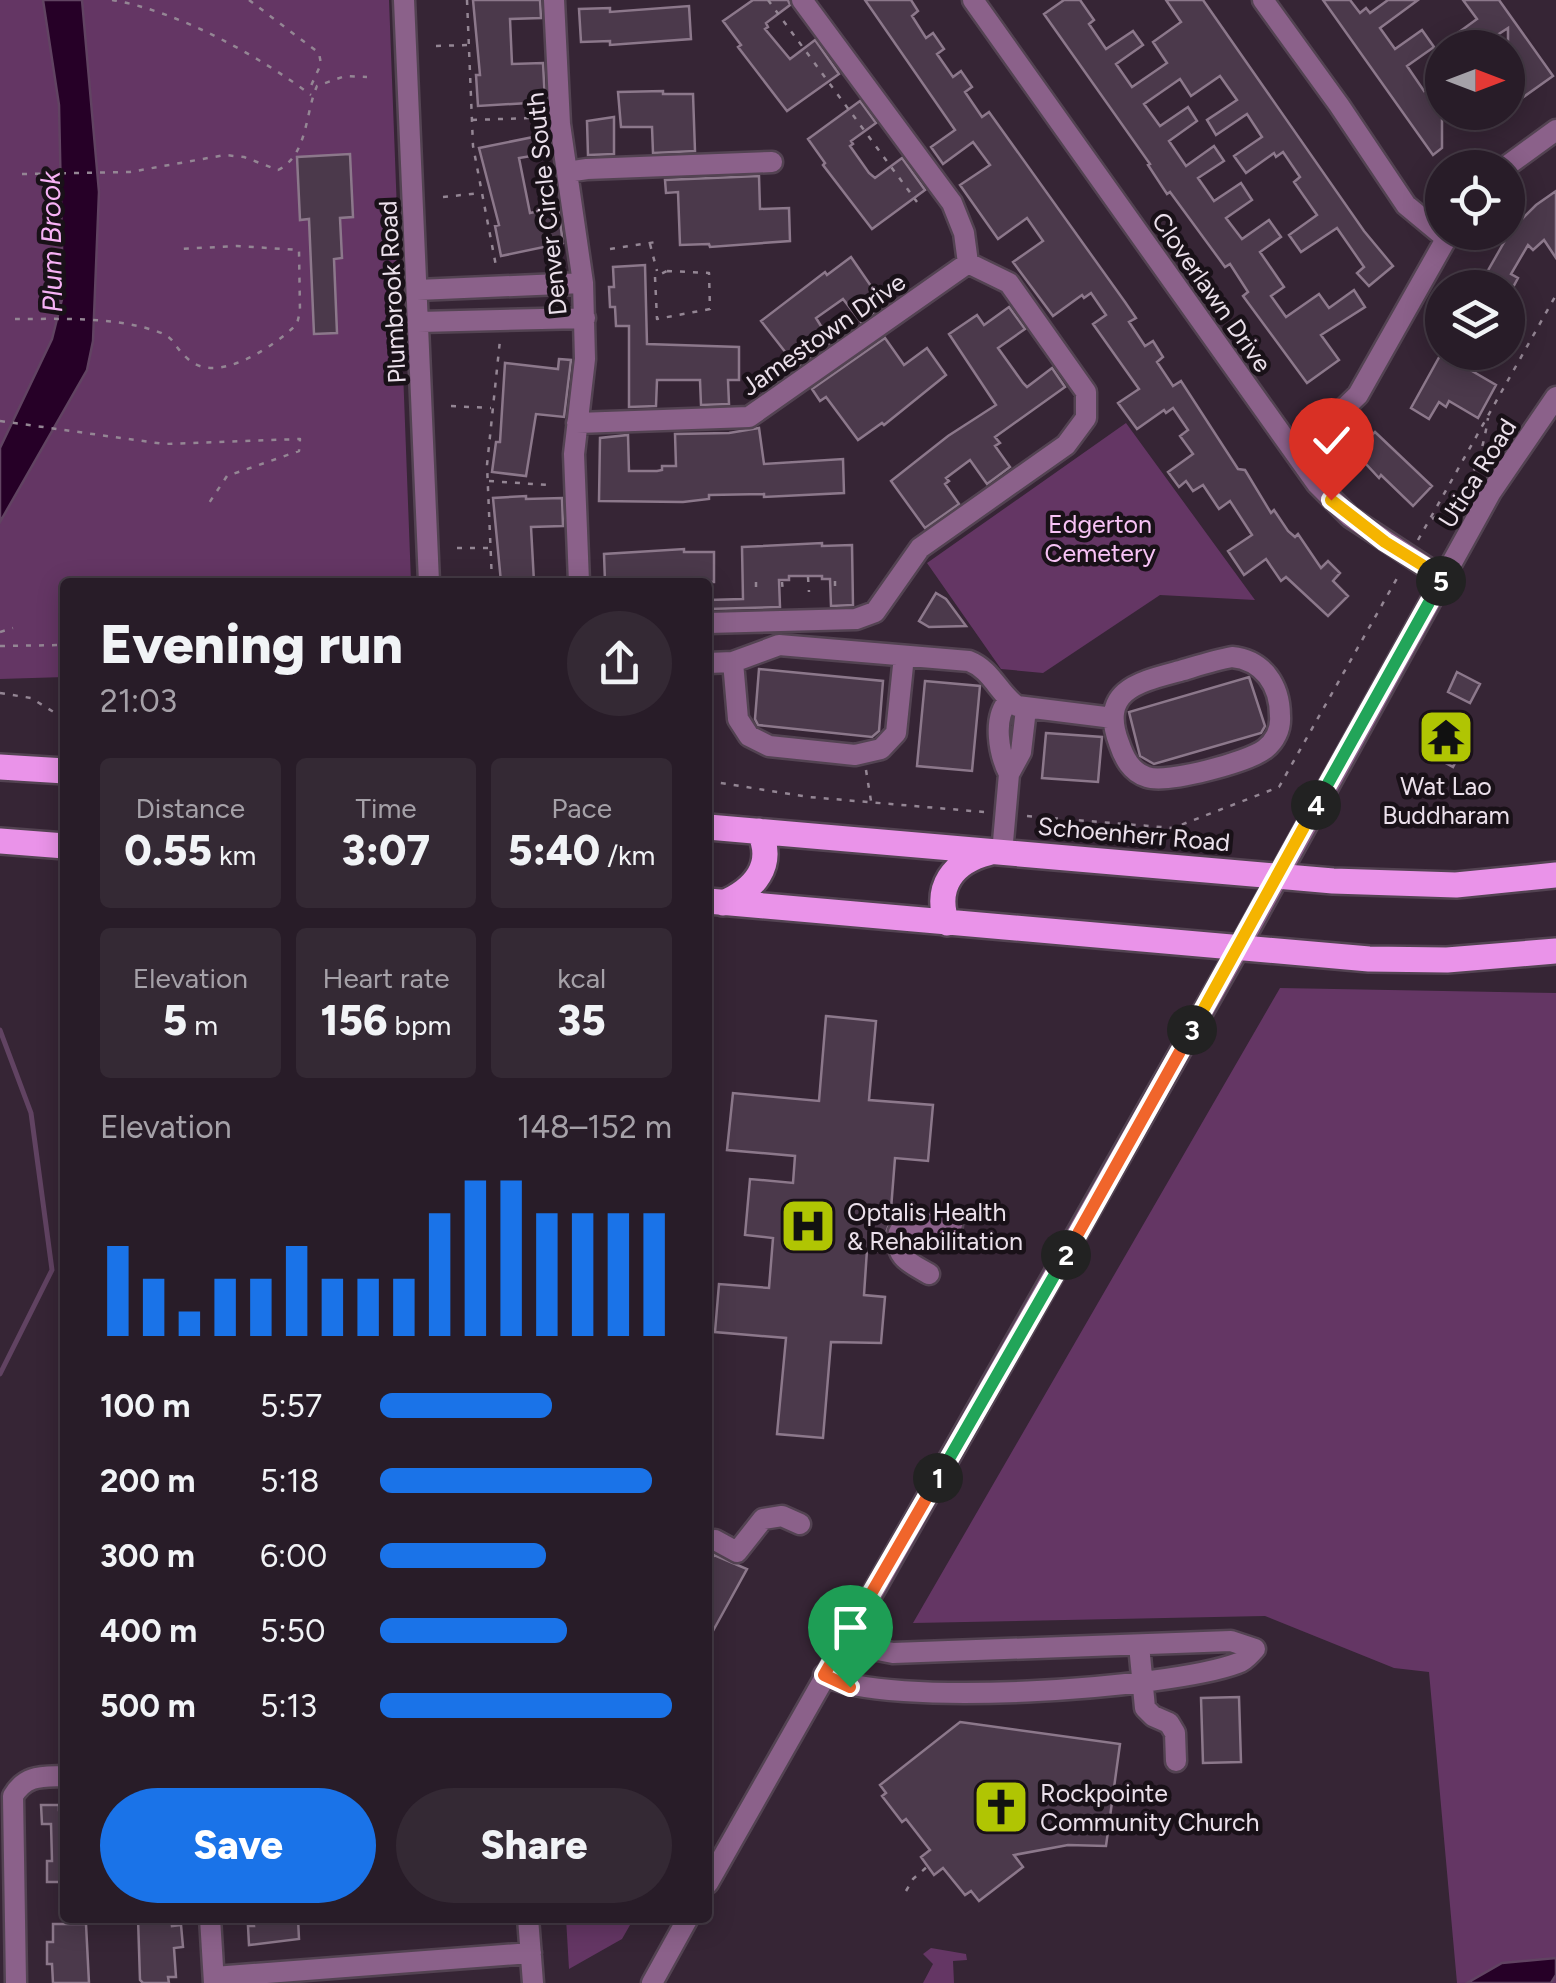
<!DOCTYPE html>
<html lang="en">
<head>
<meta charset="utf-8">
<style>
  :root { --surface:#281c28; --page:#342934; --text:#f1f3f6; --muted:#a5a1a8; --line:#443a45; --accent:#1a73e8 }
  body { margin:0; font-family:Figtree,sans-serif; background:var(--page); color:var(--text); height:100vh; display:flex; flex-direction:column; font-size:38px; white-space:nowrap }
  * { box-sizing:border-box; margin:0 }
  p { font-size:32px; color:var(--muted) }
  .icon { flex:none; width:55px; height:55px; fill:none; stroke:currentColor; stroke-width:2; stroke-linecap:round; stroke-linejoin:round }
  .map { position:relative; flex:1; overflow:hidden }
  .sheet { position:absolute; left:60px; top:578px; width:652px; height:1345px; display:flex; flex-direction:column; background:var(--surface); border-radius:10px; box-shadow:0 5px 25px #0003,0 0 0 2px var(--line) }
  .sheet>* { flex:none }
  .needle { width:65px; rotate:90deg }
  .controls { position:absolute; left:1425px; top:30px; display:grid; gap:20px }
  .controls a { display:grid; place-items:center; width:100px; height:100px; border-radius:50%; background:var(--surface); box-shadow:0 5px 25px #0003,0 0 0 2px var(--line); font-size:50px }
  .pin { position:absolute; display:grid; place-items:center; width:85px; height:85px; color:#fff; margin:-102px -42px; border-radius:50% 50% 50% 0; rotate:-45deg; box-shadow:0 0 10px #0007 }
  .pin .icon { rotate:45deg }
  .km { position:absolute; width:50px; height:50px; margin:-25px; border-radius:50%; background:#222; color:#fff; font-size:28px; line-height:50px; text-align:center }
  .round { display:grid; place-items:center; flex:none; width:105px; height:105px; border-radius:52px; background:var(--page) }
  .head { display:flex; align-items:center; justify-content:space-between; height:170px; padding:0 40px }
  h1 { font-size:55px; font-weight:800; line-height:75px }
  .metrics { display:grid; grid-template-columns:repeat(3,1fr); gap:15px; height:170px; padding:10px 40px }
  .metrics div { display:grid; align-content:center; border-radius:10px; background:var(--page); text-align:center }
  .metrics b { font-size:42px; font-weight:800 }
  .metrics small { font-size:28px; font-weight:400 }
  .metrics p { font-size:28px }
  .chart { height:280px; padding:20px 40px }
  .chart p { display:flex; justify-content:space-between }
  .chart svg { width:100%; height:180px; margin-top:10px; stroke:var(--accent); stroke-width:6 }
  .cta { display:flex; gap:20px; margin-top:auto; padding:20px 40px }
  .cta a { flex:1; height:115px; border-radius:60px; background:var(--accent); color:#fff; font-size:40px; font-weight:800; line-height:115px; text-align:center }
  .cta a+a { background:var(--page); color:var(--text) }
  ul { padding:0 40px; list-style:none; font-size:32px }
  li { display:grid; grid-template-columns:160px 120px 1fr; align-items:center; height:75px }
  li i { height:25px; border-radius:12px; background:var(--accent) }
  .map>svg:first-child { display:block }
  .green { fill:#643664 }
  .water { fill:#260027; stroke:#614362; stroke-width:2.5 }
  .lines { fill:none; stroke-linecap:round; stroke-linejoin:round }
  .stream { stroke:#614362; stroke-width:5 }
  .building { fill:#4b394b; stroke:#8c788b; stroke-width:2.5 }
  .minor-casing { stroke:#534352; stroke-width:25 }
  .major-casing { stroke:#534352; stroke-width:30 }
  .path { stroke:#948694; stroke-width:2.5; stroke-dasharray:5 8; stroke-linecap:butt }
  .minor { stroke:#8b618a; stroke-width:20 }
  .major { stroke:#ea93e9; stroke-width:25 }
  .split-1-casing { stroke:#fff; stroke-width:20 }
  .split-2-casing { stroke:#fff; stroke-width:20 }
  .split-3-casing { stroke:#fff; stroke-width:20 }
  .split-4-casing { stroke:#fff; stroke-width:20 }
  .split-5-casing { stroke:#fff; stroke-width:20 }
  .split-6-casing { stroke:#fff; stroke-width:20 }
  .split-1 { stroke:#f0652b; stroke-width:12 }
  .split-2 { stroke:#22a559; stroke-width:12 }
  .split-3 { stroke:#f0652b; stroke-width:12 }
  .split-4 { stroke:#f5b400; stroke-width:12 }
  .split-5 { stroke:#22a559; stroke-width:12 }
  .split-6 { stroke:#f5b400; stroke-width:12 }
  .labels { text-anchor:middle; stroke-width:9; stroke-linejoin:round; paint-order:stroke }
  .street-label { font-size:25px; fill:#ebe0eb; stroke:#191118 }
  .park-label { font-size:25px; fill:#f8c3f6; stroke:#191118 }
  .poi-label { font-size:25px; fill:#ebe0eb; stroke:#191118; text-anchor:start }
  .water-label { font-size:28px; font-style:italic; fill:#f7b2f6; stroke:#191118 }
</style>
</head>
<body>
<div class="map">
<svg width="1556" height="1983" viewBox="0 0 1556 1983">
  <rect width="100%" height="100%" fill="#362535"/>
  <path class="green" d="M0 0H389L411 582H65V677L0 679Z
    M1126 423 1255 600 1160 595 1043 673 1001 669 927 563Z
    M1280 988 1556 993V1983H1457L1429 1672 1394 1668 1265 1616 913 1623Z
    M566 1918H634L622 1939 569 1969Z
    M931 1948 966 1954 967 1960 953 1961 954 1983H923L933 1964 923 1954Z"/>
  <path class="water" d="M43 0H82L99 192 93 341 87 370 0 522V448L52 339 63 295 59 105Z
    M1556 1958V1975L1551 1983H1467L1502 1963Z"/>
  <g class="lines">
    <path class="stream" d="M0 1030 31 1113 52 1270 0 1374"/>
  </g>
  <path class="building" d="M473 0H540L541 18 510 19 512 64 543 63 545 102 478 106 476 75H480Z
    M753 0H788L790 5 766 23 768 27 765 29 790 59 815 40 839 74 787 111 738 47 741 45 723 21Z
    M865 0H911L918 11 912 16 926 38 933 33 944 49 937 54 953 77 961 71 972 87 965 92 982 117 989 112 1125 302 1136 318 1129 322 1145 346 1153 341 1163 357 1157 362 1173 386 1181 381 1238 469 1245 470 1271 513 1274 510 1288 531 1295 537 1298 534 1321 568 1328 561 1340 573 1333 581 1348 596 1328 616 1286 577 1281 581 1266 559 1244 575 1228 551 1252 535 1230 501 1219 509 1203 485 1193 491 1186 481 1179 487 1168 472 1193 454 1180 436 1188 430 1173 408 1166 413 1164 410 1137 429 1118 403 1139 389 1093 324 1106 315 1091 293 1084 298 1082 295 1053 316 1013 262 1043 241 1027 218 998 239 960 185 990 165 973 142 943 164 931 147 955 130Z
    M1064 0H1080L1094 20 1089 24 1106 49 1133 31 1143 45 1116 64 1132 87 1167 63 1153 42 1181 22 1166 0H1203L1364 231 1393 266 1369 286 1357 273 1364 267 1337 228 1301 252 1289 235 1317 215 1294 182 1300 177 1283 152 1276 157 1274 153 1246 173 1234 156 1262 137 1247 114 1216 135 1207 120 1237 100 1220 76 1191 96 1180 79 1144 104 1160 126 1188 107 1197 121 1169 141 1186 166 1214 146 1224 161 1198 178 1214 201 1241 183 1252 200 1226 218 1242 239 1269 220 1281 237 1260 252 1284 287 1271 296 1286 317 1319 294 1329 308 1354 290 1365 307 1321 335 1339 360 1307 383 1243 296 1248 292 1230 264 1225 267 1170 192 1167 194 1148 165 1150 164 1044 14Z
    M1323 0H1350L1360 13 1366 8 1370 13 1388 0H1418L1380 28 1395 49 1422 30 1434 47 1407 66 1424 91 1442 77V148L1433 155Z
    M1463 0H1499L1553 76 1508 108V28L1491 39 1487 33 1467 48H1437L1477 19Z
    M689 6 691 39 610 45V41L581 42 579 9 610 8V12Z
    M663 91V94H693L695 151 653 153 652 127H621L618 92Z
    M860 101 876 123 851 141 853 144 850 146 869 173 875 178 902 158 925 190 872 229 823 165 825 163 808 139Z
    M614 117V154L588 155 587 121Z
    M548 134 550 153 519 158 530 213 558 207 563 243 501 256 495 226 499 225 479 148Z
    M350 154 353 217 340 218 342 258 334 259 337 333 314 334 309 219 300 220 297 157Z
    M759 176 760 209 789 208 790 241 710 247 709 244 680 245 678 192 666 193 665 180Z
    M1556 191V258L1544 240 1533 250 1528 245 1511 274 1518 278 1511 291 1508 288H1478L1511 230 1536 205Z
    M851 257 884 305 861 322 843 299 816 318 831 342 797 367 761 321 825 272 827 275Z
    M645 265 647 344 739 347V380H728L729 404 701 405 700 380H657L656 406 629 407V326H616L615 307H610L609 287H614L613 267Z
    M1009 307 1025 329 998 348 1023 383 1027 387 1052 368 1065 387 995 437 1000 443 995 446 1010 467 987 484 970 460 946 478 949 481 945 484 959 504 925 528 891 481 948 436 996 405 949 334 977 315 984 325Z
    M885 338 904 365 927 348 946 375 884 425 882 423 858 440 826 397 820 401 812 389Z
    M1442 352H1461L1472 359 1467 368 1496 385 1478 418 1449 401 1446 407 1439 402 1429 419 1411 408Z
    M559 359 571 360 564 417 536 414 526 476 492 472 496 442H500L505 363 558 369Z
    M759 428 764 464 843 459 844 493 764 497V494L709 495V499L683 502 599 501 600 438 628 435 629 471H657L662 470V466H676L675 434 729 433Z
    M1375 432 1432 486 1413 506 1381 475 1379 478 1354 451Z
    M526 496V499L562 498 563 526 531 527 534 582H501L493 498Z
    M822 543V546L852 545 853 605 831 606 830 579H822V576H789V580H779L780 607 708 609V600L743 599 742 547Z
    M684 549V552H714V582H605L604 554Z
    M936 593 946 599 966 626 929 627 919 621Z
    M759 669 883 681 879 731 872 737 758 725 755 719Z
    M1457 672 1480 684 1470 703 1448 692Z
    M1249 677 1265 726 1261 733 1154 764 1140 756 1129 712Z
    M925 681 980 686 972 771 917 766Z
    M1444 728 1467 740 1453 767 1431 755Z
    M1046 733 1102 737 1098 782 1042 778Z
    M826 1016 876 1021 869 1100 933 1105 928 1161 895 1158 890 1222 884 1239 885 1252 867 1250 864 1295 885 1297 881 1343 831 1342 823 1438 777 1434 786 1338 715 1332 719 1284 769 1288 773 1238 745 1235 750 1179 793 1183 795 1156 727 1150 733 1093 819 1101Z
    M714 1555 747 1569 708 1640V1567Z
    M1239 1697 1241 1762 1203 1763 1201 1698Z
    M960 1722 1120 1744 1106 1846 1068 1845 1014 1855 1023 1867 979 1901 971 1891 965 1895 943 1868 934 1875 921 1857 930 1850 906 1819 902 1822 882 1796 886 1793 880 1785Z
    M41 1805H59V1810H65V1882H47V1861H52L51 1824H42Z
    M138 1918H171L172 1926 181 1925 183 1947 174 1948 176 1977H168L169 1983H143L140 1980Z
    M253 1918H298L299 1939 249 1945 248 1926H254Z
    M53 1924H86L89 1983H53L52 1964H47V1942H53Z"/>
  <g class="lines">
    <g class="minor-casing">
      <path id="minor" d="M404 0 429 582
        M554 0 560 124 583 283 585 359 574 454 579 582
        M973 0 1317 484 1350 517 1443 578
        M1263 0 1339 105 1406 205 1447 239
        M1504 168 1556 130
        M567 172 587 169 772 162
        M417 290 583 283
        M419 322 585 318
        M577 423 749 417 968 263
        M1293 449 1325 427 1358 395 1450 232
        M708 623 856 619 875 612 920 548 1066 445 1086 418V392L1009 283 968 263 964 233 952 203 802 0
        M1232 657C1263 660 1280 685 1280 716 1281 729 1275 741 1265 749 1248 762 1167 784 1147 777 1131 772 1124 758 1119 743 1099 690 1139 682 1180 671 1197 666 1215 660 1232 657Z
        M733 662 738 719 749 736 769 746 855 755 881 749 896 733 904 656
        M708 663 733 662 779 645 969 661C992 670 998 693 1017 706L1113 718
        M1009 700C992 718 999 754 1009 774
        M1002 853 1009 774 1021 752 1026 709
        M929 1274C910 1263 893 1257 899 1232L912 1223 952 1225
        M715 1540 737 1552 763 1519 782 1516 800 1524
        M1139 1645 1145 1708 1153 1716 1169 1723 1175 1733 1176 1761
        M824 1675C883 1709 1170 1689 1238 1663 1245 1661 1250 1654 1255 1649L1231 1641 893 1653 857 1646 844 1639
        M708 1883 1239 948 1491 492 1556 397
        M210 1918 214 1983
        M528 1918 533 1983
        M214 1977 531 1953
        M16 1983 13 1796C26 1774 43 1777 65 1776
        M652 1983 688 1918"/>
    </g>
    <g class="major-casing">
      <path id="major" d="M0 767 65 771
        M708 827 1333 881 1456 885 1556 875
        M0 841 65 846
        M708 901 1369 959 1447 960 1556 951
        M723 903C754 890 776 865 759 831
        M947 923C934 887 953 862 988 853"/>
    </g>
    <path class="path" d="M112 0C178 11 259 56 311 95
      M249 0 319 53 321 64 309 90
      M467 0 473 146 496 266
      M768 0 917 202
      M436 46 467 45
      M472 120 531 118
      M22 174 130 172 225 155 244 157 278 170C308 155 305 113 317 86L345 76 367 77
      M443 197 481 193
      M650 244 657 271
      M610 249 656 242
      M667 271 709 273 710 309 657 319 655 277Z
      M15 319C57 319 105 317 146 328 179 337 168 341 188 359 217 386 276 345 297 324L300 311 299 250 237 246 180 249
      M451 406 491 408
      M0 421 164 444 300 439 299 451 227 476 209 503
      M489 481 548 485
      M1432 519C1469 497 1482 458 1488 418
      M1418 540 1556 295
      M457 548H490
      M808 577 809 592
      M835 581V591
      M492 582 487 465 500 340
      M756 582V594
      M782 582 783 593
      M0 632 13 628
      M0 646 65 645
      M0 693 31 698 65 719
      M866 770 871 801
      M708 781 809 797 984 812
      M1027 816 1173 828 1279 787 1400 573
      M906 1891 913 1879 928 1866"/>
    <use href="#minor" class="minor"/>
    <use href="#major" class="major"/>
  </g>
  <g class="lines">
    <g class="split-1-casing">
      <path id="split-1" d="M850 1687 824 1675 938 1478"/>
    </g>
    <g class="split-2-casing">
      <path id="split-2" d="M938 1478 1066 1255"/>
    </g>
    <g class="split-3-casing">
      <path id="split-3" d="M1066 1255 1192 1030"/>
    </g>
    <g class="split-4-casing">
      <path id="split-4" d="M1192 1030 1316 805"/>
    </g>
    <g class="split-5-casing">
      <path id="split-5" d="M1316 805 1441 581"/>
    </g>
    <g class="split-6-casing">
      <path id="split-6" d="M1331 500 1385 542 1443 578 1441 581"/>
    </g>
    <use href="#split-1" class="split-1"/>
    <use href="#split-2" class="split-2"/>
    <use href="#split-3" class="split-3"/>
    <use href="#split-4" class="split-4"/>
    <use href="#split-5" class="split-5"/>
    <use href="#split-6" class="split-6"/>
  </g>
  <defs>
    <g id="temple-square" transform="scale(2.875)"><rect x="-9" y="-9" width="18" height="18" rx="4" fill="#b0c503" stroke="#191118"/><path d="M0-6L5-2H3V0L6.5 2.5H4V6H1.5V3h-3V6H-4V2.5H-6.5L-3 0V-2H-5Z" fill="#111"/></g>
    <g id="hospital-square" transform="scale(2.875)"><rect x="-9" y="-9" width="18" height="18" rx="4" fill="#b0c503" stroke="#191118"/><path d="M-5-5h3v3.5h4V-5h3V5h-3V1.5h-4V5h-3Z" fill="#111"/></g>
    <g id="church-square" transform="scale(2.875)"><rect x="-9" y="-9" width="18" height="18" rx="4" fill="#b0c503" stroke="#191118"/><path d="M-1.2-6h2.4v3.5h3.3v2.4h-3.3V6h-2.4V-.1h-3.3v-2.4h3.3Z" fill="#111"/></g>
  </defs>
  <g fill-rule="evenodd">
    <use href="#temple-square" x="1446" y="737"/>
    <use href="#hospital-square" x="808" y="1226"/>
    <use href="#church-square" x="1001" y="1807"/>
  </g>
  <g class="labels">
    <g class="street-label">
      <text transform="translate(546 204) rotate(-96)" y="9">Denver Circle South</text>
      <text transform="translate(392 292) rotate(-93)" y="9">Plumbrook Road</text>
      <text transform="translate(1212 292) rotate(55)" y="9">Cloverlawn Drive</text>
      <text transform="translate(823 334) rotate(-35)" y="9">Jamestown Drive</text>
      <text transform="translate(1477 473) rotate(-58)" y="9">Utica Road</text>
      <text transform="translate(1134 834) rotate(5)" y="9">Schoenherr Road</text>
    </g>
    <g class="park-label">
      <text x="1100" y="533">Edgerton<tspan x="1100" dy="29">Cemetery</tspan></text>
    </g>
    <g class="poi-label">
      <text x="1446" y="795" text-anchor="middle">Wat Lao<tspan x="1446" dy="29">Buddharam</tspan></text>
      <text x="847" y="1221">Optalis Health<tspan x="847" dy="29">&amp; Rehabilitation</tspan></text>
      <text x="1040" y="1802">Rockpointe<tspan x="1040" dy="29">Community Church</tspan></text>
    </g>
    <g class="water-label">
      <text transform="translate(51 242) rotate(-91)" y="10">Plum Brook</text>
    </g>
  </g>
</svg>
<div class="controls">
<a><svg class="needle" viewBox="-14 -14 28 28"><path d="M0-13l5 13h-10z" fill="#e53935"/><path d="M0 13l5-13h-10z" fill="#a5a1a8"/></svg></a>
<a><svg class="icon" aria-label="locate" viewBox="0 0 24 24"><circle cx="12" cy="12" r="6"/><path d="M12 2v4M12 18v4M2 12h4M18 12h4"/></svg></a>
<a><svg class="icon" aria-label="layers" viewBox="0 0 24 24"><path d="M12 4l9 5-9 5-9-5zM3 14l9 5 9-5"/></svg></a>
</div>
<div class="pin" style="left:850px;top:1687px;background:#1e9e55"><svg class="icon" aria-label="arrive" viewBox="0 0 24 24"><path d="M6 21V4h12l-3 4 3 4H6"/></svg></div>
<div class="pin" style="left:1331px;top:500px;background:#d93025"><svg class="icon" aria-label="check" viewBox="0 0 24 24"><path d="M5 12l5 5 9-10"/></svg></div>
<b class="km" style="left:938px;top:1478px">1</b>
<b class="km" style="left:1066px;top:1255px">2</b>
<b class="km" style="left:1192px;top:1030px">3</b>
<b class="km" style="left:1316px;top:805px">4</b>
<b class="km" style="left:1441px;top:581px">5</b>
<section class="sheet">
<div class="head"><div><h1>Evening run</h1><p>21:03</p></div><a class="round"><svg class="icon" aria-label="share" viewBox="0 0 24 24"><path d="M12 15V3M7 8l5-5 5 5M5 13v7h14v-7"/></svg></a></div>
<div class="metrics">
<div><p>Distance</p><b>0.55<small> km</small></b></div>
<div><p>Time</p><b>3:07</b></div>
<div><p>Pace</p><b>5:40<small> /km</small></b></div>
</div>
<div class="metrics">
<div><p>Elevation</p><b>5<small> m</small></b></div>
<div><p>Heart rate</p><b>156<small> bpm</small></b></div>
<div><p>kcal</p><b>35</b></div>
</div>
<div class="chart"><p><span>Elevation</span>148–152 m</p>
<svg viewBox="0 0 160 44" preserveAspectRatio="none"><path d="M5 44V22M15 44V30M25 44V38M35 44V30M45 44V30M55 44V22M65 44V30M75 44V30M85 44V30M95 44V14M105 44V6M115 44V6M125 44V14M135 44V14M145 44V14M155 44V14"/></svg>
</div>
<ul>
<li><b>100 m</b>5:57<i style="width:59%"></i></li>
<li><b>200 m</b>5:18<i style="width:93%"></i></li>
<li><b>300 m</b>6:00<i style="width:57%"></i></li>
<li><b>400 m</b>5:50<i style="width:64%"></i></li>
<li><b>500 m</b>5:13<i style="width:100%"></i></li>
</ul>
<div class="cta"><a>Save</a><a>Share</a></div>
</section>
</div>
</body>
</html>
